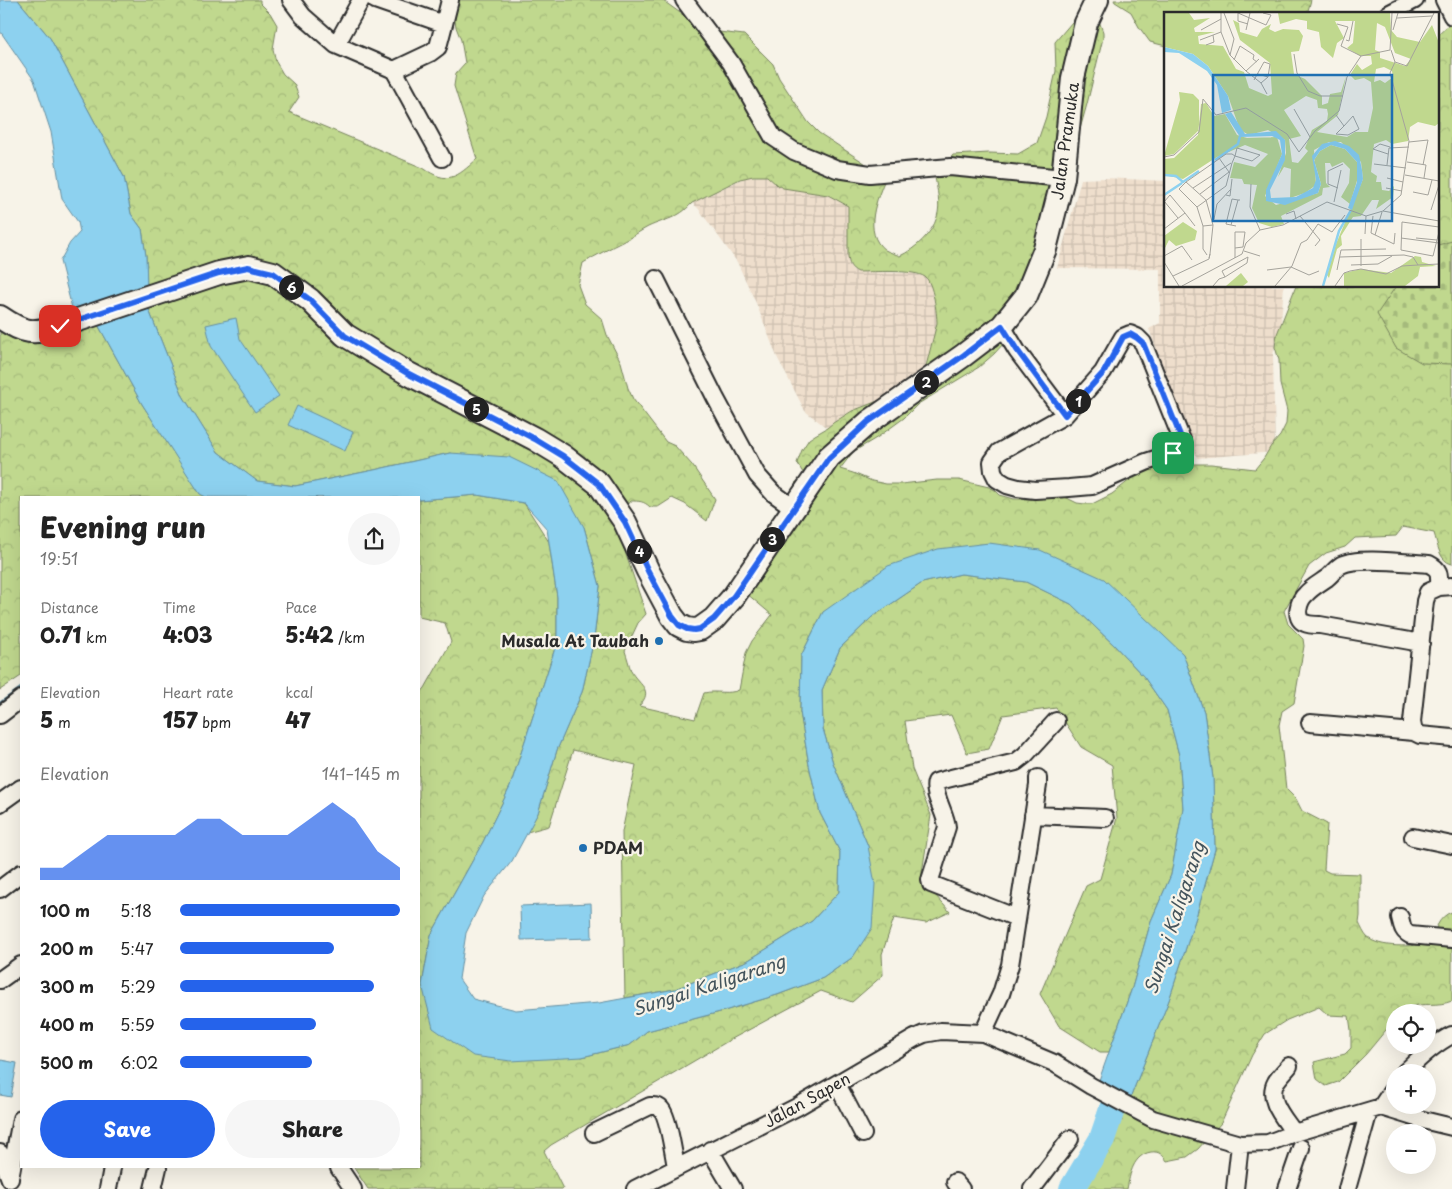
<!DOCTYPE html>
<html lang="en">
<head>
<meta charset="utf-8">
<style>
  :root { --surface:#fff; --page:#f6f6f6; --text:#222; --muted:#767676; --accent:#2563eb }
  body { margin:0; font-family:"Playpen Sans",sans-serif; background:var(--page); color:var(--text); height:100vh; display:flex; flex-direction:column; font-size:19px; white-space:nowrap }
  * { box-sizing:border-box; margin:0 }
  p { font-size:16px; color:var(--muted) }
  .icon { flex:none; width:28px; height:28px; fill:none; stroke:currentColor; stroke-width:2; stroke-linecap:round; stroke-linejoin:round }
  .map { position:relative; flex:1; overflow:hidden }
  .drawer { position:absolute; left:20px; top:496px; width:400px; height:672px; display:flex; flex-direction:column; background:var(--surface); border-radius:0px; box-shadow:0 5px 20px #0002 }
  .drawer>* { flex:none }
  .buttons { position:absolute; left:1386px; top:1004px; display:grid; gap:10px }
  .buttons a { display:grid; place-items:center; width:50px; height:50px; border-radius:50%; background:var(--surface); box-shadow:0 5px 20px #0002; font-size:25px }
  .pin { position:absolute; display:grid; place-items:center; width:42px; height:42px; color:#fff; margin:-21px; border-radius:10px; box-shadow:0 2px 8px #0006 }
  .km { position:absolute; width:25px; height:25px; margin:-12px; border-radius:50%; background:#222; color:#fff; font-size:14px; line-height:25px; text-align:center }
  .round { display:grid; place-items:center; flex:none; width:52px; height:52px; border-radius:26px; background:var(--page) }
  .overview { display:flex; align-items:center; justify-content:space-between; height:85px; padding:0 20px }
  h1 { font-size:28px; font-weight:800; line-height:38px }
  .metrics { display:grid; grid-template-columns:repeat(3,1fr); gap:8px; height:85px; padding:5px 20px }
  .metrics div { display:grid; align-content:center }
  .metrics b { font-size:21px; font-weight:800 }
  .metrics small { font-size:14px; font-weight:400 }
  .metrics p { font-size:14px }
  .chart { height:140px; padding:10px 20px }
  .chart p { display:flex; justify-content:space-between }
  .chart svg { width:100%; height:90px; margin-top:5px; fill:var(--accent); opacity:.7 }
  .primary-button { display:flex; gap:10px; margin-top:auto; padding:10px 20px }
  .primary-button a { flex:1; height:58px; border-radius:30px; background:var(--accent); color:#fff; font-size:20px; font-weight:800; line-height:58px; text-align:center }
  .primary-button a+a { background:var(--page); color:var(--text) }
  ul { padding:0 20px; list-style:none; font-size:16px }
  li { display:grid; grid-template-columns:80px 60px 1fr; align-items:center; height:38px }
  li i { height:12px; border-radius:6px; background:var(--accent) }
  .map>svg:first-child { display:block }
  .industrial { fill:url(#industrial-grid) }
  .forest { fill:url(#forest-crowns); stroke:#76825c; fill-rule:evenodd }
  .cemetery { fill:url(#cemetery-stones); stroke:#76825c }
  .water { fill:#8dd1ef; stroke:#668fa1 }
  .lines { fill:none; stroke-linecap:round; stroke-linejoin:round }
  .stream { stroke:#668fa1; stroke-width:4.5 }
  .river { stroke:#8dd1ef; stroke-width:26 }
  .minor-casing { stroke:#2b2b2b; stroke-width:20 }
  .secondary-casing { stroke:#2b2b2b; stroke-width:26 }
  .minor { stroke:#f7f3e8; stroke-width:16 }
  .secondary { stroke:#f7f3e8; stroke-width:22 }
  .route-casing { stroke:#fff; stroke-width:10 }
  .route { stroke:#2563eb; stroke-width:6 }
  .poi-dot { fill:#1f6fb2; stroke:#f7f3e8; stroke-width:2 }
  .labels { text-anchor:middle; stroke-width:4.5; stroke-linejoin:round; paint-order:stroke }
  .street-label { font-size:16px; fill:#2b2b2b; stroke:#f7f3e8 }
  .poi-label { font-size:16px; font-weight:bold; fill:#2b2b2b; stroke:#f7f3e8; text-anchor:end }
  .water-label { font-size:18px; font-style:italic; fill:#44545c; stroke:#f7f3e8 }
  .inset-river { fill:none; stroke:#8dd1ef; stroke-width:2.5 }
  .inset-road { fill:none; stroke:#a5a39c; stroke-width:1 }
  .view { fill:#1f6fb2; fill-opacity:0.15; stroke:#1f6fb2; stroke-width:2.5 }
  .inset-edge { fill:none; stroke:#2b2b2b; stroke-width:2.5 }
</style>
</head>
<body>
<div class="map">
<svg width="1452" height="1189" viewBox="0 0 1452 1189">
  <defs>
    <pattern id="industrial-grid" width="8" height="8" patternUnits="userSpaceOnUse" patternTransform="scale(1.25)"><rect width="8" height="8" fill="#eedecc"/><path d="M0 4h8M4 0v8" fill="none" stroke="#ccbfaf"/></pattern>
    <pattern id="forest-crowns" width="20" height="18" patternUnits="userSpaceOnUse" patternTransform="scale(1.25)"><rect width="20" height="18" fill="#c0d88e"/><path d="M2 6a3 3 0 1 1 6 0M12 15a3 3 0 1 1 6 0" fill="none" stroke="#a5ba7b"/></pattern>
    <pattern id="cemetery-stones" width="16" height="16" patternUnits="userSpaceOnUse" patternTransform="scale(1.25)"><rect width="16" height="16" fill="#c0d88e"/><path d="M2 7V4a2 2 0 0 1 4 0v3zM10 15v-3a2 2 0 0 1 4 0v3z" fill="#a5ba7b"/></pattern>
  </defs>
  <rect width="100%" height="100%" fill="#f7f3e8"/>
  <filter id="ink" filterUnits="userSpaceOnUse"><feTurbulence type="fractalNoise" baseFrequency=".02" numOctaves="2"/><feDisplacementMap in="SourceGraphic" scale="10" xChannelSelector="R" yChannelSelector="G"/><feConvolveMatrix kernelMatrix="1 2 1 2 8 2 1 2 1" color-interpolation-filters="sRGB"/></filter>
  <g filter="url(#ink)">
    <path class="industrial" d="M767 176 777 185 828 195 848 206V256L849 263 852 269 858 272 912 273 926 277 930 283 937 316V323L924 374 891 396 852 411 833 423 827 428 805 411 777 357 756 303 737 262 698 208 692 203 746 177Z
      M1105 178 1166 181V286H1284L1281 321 1273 355 1275 452 1197 458 1149 329 1160 323V269L1057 268 1081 179Z"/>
    <path class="forest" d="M18 0H260V3L270 13 277 25 273 49 276 62 283 74 294 84 299 97 289 112 423 168C448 185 456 178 477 159L454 86 456 73 465 63 461 40 456 27 454 14V0H662L686 17 694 29 744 35 773 64 779 78 808 122 819 133 886 177C877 198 862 233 885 250 889 252 895 254 900 256 915 249 932 234 937 217 941 204 937 189 935 177L953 155 989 153 1018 154 1037 143 1046 117 1056 71 1055 42 1078 15 1099 21 1103 32V38L1087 104 1036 287 1015 331 994 354 979 367 918 404 904 418 878 437 853 452 840 469 853 473 872 481 886 484H901L937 480H959L989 487 995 490 1000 495 1014 499H1030L1045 497H1065L1077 503 1085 504H1092L1112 494 1135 476 1154 468 1189 464H1211L1255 469 1264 458 1271 446 1280 436 1286 424 1287 411 1280 384 1279 360 1275 347 1277 334 1296 286H1438V35L1452 22V564C1439 561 1438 545 1434 533L1403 527 1396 536 1355 538 1345 547 1326 553 1309 566 1284 611 1288 624 1303 639 1304 646 1294 703 1282 711 1279 725 1286 789 1296 799 1302 811 1327 824 1324 870 1330 873 1360 874V916L1359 923C1361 927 1364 934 1367 937 1380 949 1413 946 1429 944 1435 932 1438 916 1452 912V1001C1437 1007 1424 1002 1410 1007 1404 1009 1402 1012 1395 1012V1019L1366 1054 1338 1082 1326 1086 1317 1079 1314 1062 1345 1054 1351 1048V1030L1349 1016 1328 1015 1319 1007 1287 1020 1265 1034 1252 1055 1221 1123 1198 1149 1187 1157 1167 1161C1163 1155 1159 1151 1151 1152 1133 1155 1130 1174 1127 1189H1084L1109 1141 1121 1111 1131 1096 1169 1000 1196 917 1215 849 1213 778 1204 712 1183 654 989 543 823 612 801 656 800 712 809 765 820 813 840 852 839 892 812 921 747 961 675 989 625 998 622 832 636 765 573 750 549 826 527 832 538 813 557 750 582 692 594 639 600 586 584 527 450 453 374 470 295 486 257 481 218 452 183 396 147 305 146 256 142 229 131 214 124 177 50 38ZM753 176H767L777 185 783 188 828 195 848 206V256C849 264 850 268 858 272 873 272 914 269 925 277 933 282 937 314 937 323L924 374C917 382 910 379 902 384 898 387 895 392 891 396L852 411 833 423 827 428 815 435 809 439 802 450 797 463 805 476 795 483 811 499 746 593 772 615 752 641 746 653 739 690C728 695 716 690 704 693L695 719 639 706C655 689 638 685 631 671 629 664 627 657 625 651L638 623 646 614 615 522 631 501C639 501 644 501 650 507H658L672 498 685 504 707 521 715 499 692 465 675 446 666 442 633 399 628 388 621 362 607 335 602 319 585 304 578 285 583 263C597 255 610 248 624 241 632 237 640 231 648 227 665 219 678 219 692 203L740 179Z
      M1114 0H1311L1307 14H1166V46L1150 42 1139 27 1131 12 1115 2Z
      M96 321 142 404 198 490 208 497 21 498V676L0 690V328L12 337 32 344Z
      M477 495 524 503 549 542 557 597V642L510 787 483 842 431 935 422 985 582 1057 630 1045 647 1031 724 1011 777 995 823 978 853 957 868 846 833 763 823 729 822 690 840 648 872 617 922 583 961 574 1026 582 1071 604 1114 645 1144 677 1167 710 1179 755 1183 808 1171 875 1151 921 1132 988 1109 1052H1100L1059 1026 1040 994 1086 886 1100 879 1117 818 1112 765 1081 747 1056 708 1003 715 989 749 967 753 951 715 905 721 912 769 931 815 921 879 950 912 926 923 894 918 882 954 883 975 852 1002 821 991 728 1041 551 1145 544 1151 563 1189H368L354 1168H419V695L425 688 451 642 445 623 419 617V500Z"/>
    <path class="cemetery" d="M1452 241V364L1422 363 1396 348 1377 314 1396 286H1438V245Z"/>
    <path class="water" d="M0 0H18L50 38 124 177 131 214 142 229 146 256 147 288 73 312 60 261 70 243 80 232 78 222 62 199 51 132 34 80 0 31Z
      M147 305 183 396 218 452 257 481 295 486 374 470 450 453 509 457 558 481 584 527 600 586 594 639 582 692 557 750 538 813 512 861 484 896 466 933 459 979 473 999 516 1010 599 1003 675 989 747 961 812 921 839 892 840 852 820 813 809 765 800 712 801 656 823 612 888 566 938 549 989 543 1040 550 1104 579 1183 654 1204 712 1213 778 1215 849 1196 917 1169 1000 1131 1096 1098 1083 1132 988 1151 921 1171 875 1183 808 1179 755 1167 710 1144 677 1114 645 1071 604 1026 582 961 574 922 583 872 617 840 648 822 690 823 729 833 763 868 846 875 884 872 928 853 957 823 978 777 995 724 1011 647 1031 630 1045 582 1057 511 1061 473 1056 433 1028 422 985 431 935 483 842 510 787 557 642V597L547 529 524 503 477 495 419 500V498L206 497 200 494 142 404 96 321Z
      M236 318 240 339 279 396 255 412 211 346 206 325Z
      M297 406 353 432 345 451 288 425Z
      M591 903 592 938 521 940 520 906Z
      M1 1060 17 1063 11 1097 0 1095V1068Z"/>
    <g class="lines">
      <path class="stream" d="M0 704 21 689"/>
      <path class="river" d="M1072 1189 1102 1139 1124 1074"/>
      <g class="minor-casing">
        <path id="minor" d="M291 0 303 16 336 45 394 70 442 158
          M375 0 444 24 438 47 430 53 394 70
          M684 0 731 63 773 137 794 151 837 169 870 174 950 167 1063 178
          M1444 0 1452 16
          M1388 14 1415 0
          M444 24 450 0
          M336 45 361 0
          M656 279 715 397 757 475 773 493 794 508
          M1002 326 1017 351 1065 415 1103 372 1123 337 1130 334 1137 337 1143 343 1182 440 1179 449 1173 453 1146 462 1092 486 1069 488 1035 490 1018 488 1007 485 997 479 993 471 992 462 999 452 1065 415
          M1421 643 1320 625C1315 625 1309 625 1305 623 1293 619 1299 600 1306 594 1312 587 1320 583 1327 578 1332 574 1336 568 1341 565 1357 556 1409 563 1429 564 1441 570 1439 575 1439 587
          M0 715 21 699
          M1310 723 1414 732 1420 735 1452 738
          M1414 732 1412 722 1425 601 1428 592 1439 587 1452 586
          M0 803 21 788
          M1033 815 1105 818
          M1413 837 1452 845
          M0 889 21 873
          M1400 917C1402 925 1402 931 1410 935L1452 939
          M1017 918 931 884 930 880 947 827C946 813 932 794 936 782L939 781 1016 762 1025 755 1056 721
          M0 980 21 965
          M983 1033 1001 994 1010 965 1038 785V778
          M1289 1066C1285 1071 1279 1077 1276 1082 1266 1100 1285 1119 1294 1133
          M1405 1072C1420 1058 1434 1044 1452 1035
          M837 1084 863 1134
          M1381 1107 1395 1086
          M594 1133 650 1106C654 1106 658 1105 661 1109 668 1116 674 1156 676 1167
          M710 1150 733 1189
          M0 1153 10 1179
          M339 1168 353 1189
          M10 1178 21 1119
          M955 1182 961 1189
          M108 1189 112 1168
          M153 1189 158 1168
          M635 1189 797 1107 915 1038 924 1034 941 1031 983 1033 1054 1063 1091 1086 1153 1119 1240 1144 1268 1143 1294 1133 1381 1107 1423 1120 1452 1127
          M1032 1189 1070 1139
          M1235 1189 1240 1144
          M1287 1189 1301 1148
          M1347 1189 1369 1111"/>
      </g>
      <g class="secondary-casing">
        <path id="secondary" d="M0 317C25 334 32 334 60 326L219 273 249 267 273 273 310 300 345 335 407 373 535 439 563 456 599 484 625 522 648 571 672 616 679 625 687 629 694 630 700 629 714 619 734 596 829 457 869 422 964 355 1002 326 1026 296 1045 249 1063 178 1073 78 1086 23 1097 0"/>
      </g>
      <use href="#minor" class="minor"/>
      <use href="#secondary" class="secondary"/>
    </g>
  </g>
  <g class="lines" filter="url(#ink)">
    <g class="route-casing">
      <path id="route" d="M60 326 219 273 248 267 273 273 310 300 345 336 407 373 535 439 563 456 599 484 625 522 648 571 672 616 679 625 687 629 694 630 700 629 714 619 734 596 829 458 868 422 964 355 1002 326 1017 350 1065 415 1104 372 1123 337 1130 334 1137 338 1143 343 1182 440 1179 449 1173 453"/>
    </g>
    <use href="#route" class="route"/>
  </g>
  <g class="poi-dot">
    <circle cx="659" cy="641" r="5"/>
    <circle cx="583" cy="848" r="5"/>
  </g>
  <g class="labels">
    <g class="street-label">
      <text transform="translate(1065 141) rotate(-82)" y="6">Jalan Pramuka</text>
      <text transform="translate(807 1100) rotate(-29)" y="6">Jalan Sapen</text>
    </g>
    <g class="poi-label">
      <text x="649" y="647">Musala At Taubah</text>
      <text x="593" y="854" text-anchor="start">PDAM</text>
    </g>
    <g class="water-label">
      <text transform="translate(1175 918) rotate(-72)" y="6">Sungai Kaligarang</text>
      <text transform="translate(709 986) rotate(-18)" y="6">Sungai Kaligarang</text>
    </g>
  </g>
  <g transform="translate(1164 12)">
    <rect width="275" height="275" fill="#f7f3e8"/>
    <path d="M19 210 33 219 31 228 12 234 5 228 0 238V224Z" fill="#c0d88e"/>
    <path d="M0 1H25L30 8 46 6 30 16 31 20H51L34 24 35 32 59 34 72 57 80 60 85 76 104 84 108 82 106 51 76 28 69 8 75 11 76 20 93 25 98 17 107 12 105 17 111 20 119 17 135 18 139 24 135 39 127 40 130 62 141 67 158 84V93L164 91 166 82 177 80 182 64 174 103 153 120 183 125 191 120H204L209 96 207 70 200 66 191 68 186 63 193 52 198 58 208 52 207 44H196L183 36 189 31 191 9H171L180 26 173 31 169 46 157 35 155 20 143 17V9L132 7 116 12 114 1H226L227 18 233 25 256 30 268 13 275 31V111L271 114 254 110 246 115 244 129 228 132 222 128 210 132 207 160 213 164 212 170H217L218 178 225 179 230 174 229 185 212 197 215 188H208L197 204 189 205 177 224 178 233 173 237 165 266 163 263 172 232 199 167 197 150 177 130H165L150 138 152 173 141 181 126 186 127 157 120 155 114 165 122 141 121 128 104 118 85 123 76 118 64 84 44 54 29 42 0 35ZM213 11 221 15 231 41 247 47 241 54 216 46V40L211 38ZM220 55 228 59 229 65 221 71 216 68 210 70 212 57ZM142 84 153 88 154 96 163 97 164 102 163 109 148 118 141 136 144 139 134 151 128 150 125 127 137 124 120 98ZM15 80 29 82 35 88V118L10 142 0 144 16 88ZM42 91 50 104 61 102 73 123 83 126 113 125 118 142 101 184 112 193 154 181 157 172 150 148 156 139 167 133 181 137 193 150 195 162 186 192 177 185 185 171 186 157 179 150 168 155 166 151H161L162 171 166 175 159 176 158 183 117 204 120 212 108 215 95 211 88 196 93 173 80 172 78 167 66 166 70 150 91 155 104 142 81 133 53 145 19 167 0 163V147L10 146 34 123 37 92ZM251 244 257 245 258 250 272 254 256 255 254 264 241 274H180V261L197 257 227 261Z" fill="#c0d88e" fill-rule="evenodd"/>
    <path d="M234 90 237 107 221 106 219 101 223 94Z" fill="#c0d88e"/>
    <path d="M77 261 84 270 79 274H62Z" fill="#c0d88e"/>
    <path d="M0 35 29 42 44 54 64 84 67 98 58 101 53 73 43 59 15 41 0 40ZM67 100 81 122 112 119 121 128V148L106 178 107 186 132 185 149 176 152 168 148 144 158 132 171 129 185 134 195 143 198 158 199 167 188 198 184 196 193 170V150L181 137 167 133 156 139 150 148 157 172 154 181 121 193 102 189V178L118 142 116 128 108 124 76 125 61 102Z" fill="#8dd1ef"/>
    <path class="inset-river" d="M51 148 74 132 76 124M1 163 12 164 19 170 35 159M0 183 18 171M159 274 175 219 187 198"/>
    <path class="inset-road" d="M57 1V20L66 43 82 59 95 47M60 1 70 27 66 43M233 6 268 4M84 12 74 9V1L102 13 107 3 99 1M173 12 184 15 177 34 197 44M37 18 57 7M82 18 86 1M229 18 234 1M36 28 57 20M182 28 185 29 189 9M42 33 50 30 49 23M130 42 133 61 144 79 156 84H179M70 48 76 34 90 43 89 47 93 50M231 50 243 54 270 1M82 59 97 71 103 82M94 62 104 65 97 71M90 68 100 50 106 52 104 65M130 97 146 125M172 103 180 114 189 104 195 117 184 123 172 122 180 114M245 130 264 128 259 153M224 142 209 137 216 132 226 135M0 145 10 143 35 120 39 87 52 103 82 96 123 122 135 140 151 119 175 99 183 65 197 44 226 38 228 1M243 150 262 153 260 166M210 152 242 156M223 153 225 136 245 135M241 163 275 169M223 166 239 170M22 170 62 142H68L71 144 88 149 96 143 73 136 71 144 68 151 62 174 33 195M87 172 86 195 96 218M29 176 67 151M174 176 164 172V159L179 152M222 176 238 179M249 180 264 183 268 168M36 182 65 160 55 146M62 183 66 184 68 167M0 189 14 206M0 190 6 183 21 201 0 217M170 190 177 158M267 198 275 173M219 199 237 183 245 129 226 61 231 50 227 38M21 201 31 214M122 202 130 199 132 207M136 204 156 228 151 234M209 204 207 221 230 232 231 221M50 207 53 192 67 177M67 213 74 188H76M39 214 33 195 15 177 22 170 42 188 49 213M72 214 62 212 68 187 74 188M275 215 238 210 237 238 269 244 275 220M201 222 202 204M211 223 218 200M237 226 275 231M252 226 273 228M197 227V254M80 239 96 244M43 243 39 237V214L49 213 46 242M0 244 18 234 28 248M176 245 240 243 249 245 254 253 275 252M71 246V220H81L79 235 71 236M0 250 15 274M187 253 214 252 228 244M103 258 127 255 145 263 155 259M173 258 177 238 222 237M9 264 45 247 46 242 45 246M18 274 78 242 82 231 96 218 119 213 163 190 202 204 219 199 275 209M49 274 55 267 61 265 83 251 84 245 58 259 61 265M111 274 128 254 137 231 143 228 154 212 168 220 181 203M171 274 180 261 186 259 197 257 222 262 238 254 254 253"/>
    <path class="view" d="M49 63H228V209H49Z"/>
    <rect width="275" height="275" class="inset-edge"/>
  </g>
</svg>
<div class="buttons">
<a><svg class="icon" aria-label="locate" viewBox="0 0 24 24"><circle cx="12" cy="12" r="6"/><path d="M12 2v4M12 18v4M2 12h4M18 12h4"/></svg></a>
<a>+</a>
<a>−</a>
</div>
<div class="pin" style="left:1173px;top:453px;background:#1e9e55"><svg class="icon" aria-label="arrive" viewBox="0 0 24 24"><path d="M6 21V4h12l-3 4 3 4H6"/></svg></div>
<div class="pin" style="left:60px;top:326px;background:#d93025"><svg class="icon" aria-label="check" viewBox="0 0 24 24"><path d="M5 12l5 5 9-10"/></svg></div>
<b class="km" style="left:1078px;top:401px">1</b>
<b class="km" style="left:926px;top:382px">2</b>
<b class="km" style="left:772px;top:539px">3</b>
<b class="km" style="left:639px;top:551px">4</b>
<b class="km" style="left:476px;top:409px">5</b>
<b class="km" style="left:291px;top:287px">6</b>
<section class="drawer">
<div class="overview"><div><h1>Evening run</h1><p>19:51</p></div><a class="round"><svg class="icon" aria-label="share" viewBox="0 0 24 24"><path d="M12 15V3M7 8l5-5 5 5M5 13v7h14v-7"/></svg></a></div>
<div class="metrics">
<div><p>Distance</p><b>0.71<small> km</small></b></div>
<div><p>Time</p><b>4:03</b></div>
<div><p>Pace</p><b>5:42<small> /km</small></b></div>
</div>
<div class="metrics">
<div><p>Elevation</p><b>5<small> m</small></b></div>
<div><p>Heart rate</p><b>157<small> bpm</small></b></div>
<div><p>kcal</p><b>47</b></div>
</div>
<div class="chart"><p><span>Elevation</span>141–145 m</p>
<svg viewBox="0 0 160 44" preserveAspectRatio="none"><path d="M0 44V38L10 38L20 30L30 22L40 22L50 22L60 22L70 14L80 14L90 22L100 22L110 22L120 14L130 6L140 14L150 30L160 38V44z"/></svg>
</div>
<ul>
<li><b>100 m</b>5:18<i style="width:100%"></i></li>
<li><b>200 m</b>5:47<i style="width:70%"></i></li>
<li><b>300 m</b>5:29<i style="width:88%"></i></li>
<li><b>400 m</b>5:59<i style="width:62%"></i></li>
<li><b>500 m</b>6:02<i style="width:60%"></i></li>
</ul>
<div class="primary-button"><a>Save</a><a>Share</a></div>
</section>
</div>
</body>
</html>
